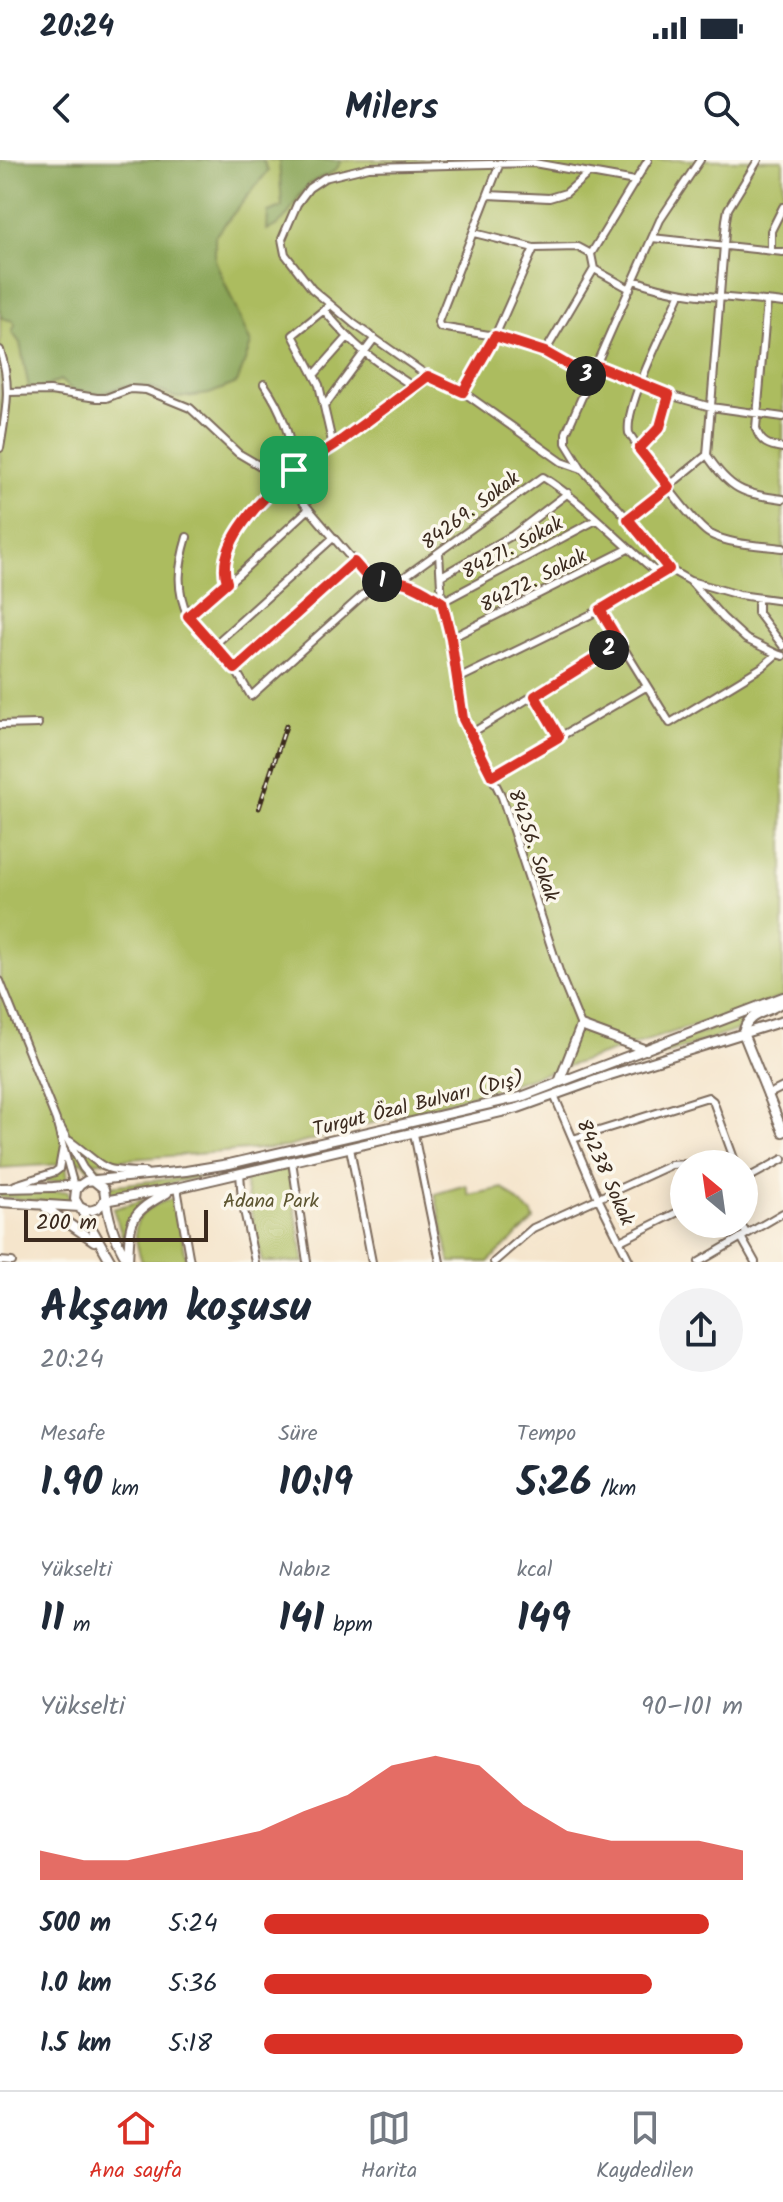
<!DOCTYPE html>
<html lang="tr">
<head>
<meta charset="utf-8">
<style>
  :root { --surface:#fff; --page:#f2f2f3; --text:#1f2937; --muted:#747a83; --line:#e0e1e3; --accent:#d93025 }
  body { margin:0; font-family:Kalam,sans-serif; background:var(--page); color:var(--text); height:100vh; display:flex; flex-direction:column; font-size:30px; white-space:nowrap }
  * { box-sizing:border-box; margin:0 }
  p { font-size:26px; color:var(--muted) }
  .icon { flex:none; width:44px; height:44px; fill:none; stroke:currentColor; stroke-width:2; stroke-linecap:round; stroke-linejoin:round }
  .map { position:relative; height:1102px; overflow:hidden }
  .panel { display:flex; flex-direction:column; background:var(--surface); flex:1 }
  .panel>* { flex:none }
  .needle { width:52px; rotate:331deg }
  .buttons { position:absolute; left:670px; top:990px; display:grid; gap:16px }
  .buttons a { display:grid; place-items:center; width:88px; height:88px; border-radius:50%; background:var(--surface); box-shadow:0 4px 20px #0003; font-size:40px }
  .scale { position:absolute; left:24px; bottom:20px; width:184px; box-sizing:border-box; padding-left:8px; border:4px solid #3b2a1e; border-top:0; font-size:22px; line-height:28px; white-space:nowrap; color:#3b2a1e; -webkit-text-stroke:6px #fbf7ec; paint-order:stroke }
  .pin { position:absolute; display:grid; place-items:center; width:68px; height:68px; color:#fff; margin:-34px; border-radius:16px; box-shadow:0 4px 12px #0006 }
  .km { position:absolute; width:40px; height:40px; margin:-20px; border-radius:50%; background:#222; color:#fff; font-size:22px; line-height:40px; text-align:center }
  .round { display:grid; place-items:center; flex:none; width:84px; height:84px; border-radius:42px; background:var(--page) }
  .summary { display:flex; align-items:center; justify-content:space-between; height:136px; padding:0 40px }
  h1 { font-size:44px; font-weight:600; line-height:60px }
  .metrics { display:grid; grid-template-columns:repeat(3,1fr); gap:12px; height:136px; padding:8px 40px }
  .metrics div { display:grid; align-content:center }
  .metrics b { font-size:40px; font-weight:600 }
  .metrics small { font-size:22px; font-weight:400 }
  .metrics p { font-size:22px }
  .chart { height:224px; padding:16px 40px }
  .chart p { display:flex; justify-content:space-between }
  .chart svg { width:100%; height:144px; margin-top:8px; fill:var(--accent); opacity:.7 }
  ul { padding:0 40px; list-style:none; font-size:26px }
  li { display:grid; grid-template-columns:128px 96px 1fr; align-items:center; height:60px }
  li i { height:20px; border-radius:10px; background:var(--accent) }
  .status { display:flex; justify-content:space-between; align-items:center; height:56px; padding:0 40px; background:var(--surface); direction:ltr }
  .status svg { height:22px; fill:currentColor }
  header { display:flex; justify-content:space-between; align-items:center; height:104px; padding:0 40px; background:var(--surface); font-size:36px; font-weight:600 }
  .tab-bar { display:flex; justify-content:space-around; align-items:center; height:112px; border-top:2px solid var(--line); background:var(--surface); font-size:22px; color:var(--muted) }
  .tab-bar a { display:grid; justify-items:center; gap:4px }
  .tab-bar .active { color:var(--accent) }
  .map>svg:first-child { display:block }
  .green { fill:#acbc5f; stroke:#74733e; stroke-width:2 }
  .forest { fill:#89a456; stroke:#62673a; stroke-width:2 }
  .lines { fill:none; stroke-linecap:round; stroke-linejoin:round }
  .minor-casing { stroke:#7c6b5b; stroke-width:10 }
  .major-casing { stroke:#7c6b5b; stroke-width:12 }
  .minor { stroke:#fff; stroke-width:6 }
  .major { stroke:#fff; stroke-width:8 }
  .rail-casing { stroke:#3b2a1e; stroke-width:5 }
  .rail { stroke:#fbf7ec; stroke-width:2; stroke-dasharray:6; stroke-linecap:butt }
  .route-casing { stroke:#fff; stroke-width:16 }
  .route { stroke:#d93025; stroke-width:10 }
  .labels { text-anchor:middle; stroke-width:7; stroke-linejoin:round; paint-order:stroke }
  .street-label { font-size:20px; fill:#3b2a1e; stroke:#fbf7ec }
  .park-label { font-size:20px; fill:#5d5632; stroke:#fbf7ec }
</style>
</head>
<body>
<div class="status"><b>20:24</b><svg viewBox="0 0 49 12"><path d="M0 12V9h3v3zM5 12V6h3v6zM10 12V3h3v9zM15 12V0h3v12zM26 1h20v11H26zM47 4h2v5h-2z"/></svg></div>
<header><svg class="icon" aria-label="back" viewBox="0 0 24 24"><path d="M15 5l-7 7 7 7"/></svg>Milers<svg class="icon" aria-label="search" viewBox="0 0 24 24"><circle cx="10" cy="10" r="6"/><path d="M15 15l6 6"/></svg></header>
<div class="map">
<svg width="783" height="1102" viewBox="0 0 783 1102">
  <rect width="100%" height="100%" fill="#fbf7ec"/>
  <filter id="ink" filterUnits="userSpaceOnUse"><feTurbulence type="fractalNoise" baseFrequency=".0125" numOctaves="2"/><feDisplacementMap in="SourceGraphic" scale="16" xChannelSelector="R" yChannelSelector="G"/><feConvolveMatrix kernelMatrix="1 2 1 2 8 2 1 2 1" color-interpolation-filters="sRGB"/></filter>
  <filter id="wash" filterUnits="userSpaceOnUse"><feTurbulence type="fractalNoise" baseFrequency=".006" numOctaves="4" result="noise"/><feDisplacementMap in="SourceGraphic" scale="32" xChannelSelector="R" yChannelSelector="G"/><feGaussianBlur stdDeviation="1.8" result="paint"/><feColorMatrix in="noise" values="0 0 0 0 0 0 0 0 0 0 0 0 0 0 0 0 0 1.4 0 .05"/><feComposite in="paint" operator="in"/></filter>
  <g filter="url(#wash)">
    <rect width="100%" height="100%" fill="#f5e5cc"/>
    <path class="green" d="M0 0H783V837L505 926 287 987 91 1002 111 1014H124C107 1016 93 1018 83 1002L77 1003 85 1017 77 1019 72 1003H66L68 1020 33 1023C45 1019 58 1017 63 1004L0 1008Z
      M745 857 738 870 516 944 111 1037 108 1026 184 1017 249 1003 515 942Z
      M288 1008 304 1102H262L244 1019Z
      M466 1025 469 1035 503 1028 532 1054 534 1060 488 1102H450L435 1034Z
      M68 1031 70 1044 0 1037V1033Z
      M175 1038 187 1102H142C128 1063 135 1049 175 1038Z
      M146 1039C131 1051 127 1062 124 1081L113 1049Z"/>
    <path class="forest" d="M0 0H263L268 11 215 76V100L251 184 237 223 209 234 177 238 152 228 128 225 99 234 72 230 60 220 39 230 29 228 20 183 12 172 15 165 13 161 2 158 0 153Z
      M279 0H342C332 19 326 12 311 23 291 38 294 61 267 70L268 52 282 47Z"/>
  </g>
  <g filter="url(#ink)">
    <g class="lines">
      <g class="minor-casing">
        <path id="minor" d="M758 0 728 49 726 60 707 295C730 330 743 334 783 339
          M500 3 438 162 440 167 495 176 545 192 589 217
          M488 35 549 38 566 33 589 13
          M474 73 534 88 578 87 591 94
          M652 78 660 60 700 0
          M771 91V71L783 47
          M783 92 652 78 566 273V283L582 309 628 359 669 409 690 421 739 435 783 441
          M634 120C681 138 733 137 783 143
          M630 129 594 109 591 94 648 0
          M680 134C667 164 624 246 629 273 640 291 695 367 710 374 731 385 760 385 783 388
          M767 141 756 268C760 283 769 286 783 288
          M330 145 293 175 319 225 333 286
          M324 150C354 187 374 201 414 227
          M0 190C12 226 6 252 0 288
          M545 192 594 109
          M595 205 669 235 711 247 783 257
          M315 214 347 178
          M264 224C283 251 291 277 294 310
          M9 232 50 231 97 238H106L130 229 146 230 190 248 238 293 284 320 374 425C401 414 419 428 442 442L451 478 463 559 502 637 561 817 581 866
          M463 232 495 176 534 88
          M326 244 374 179
          M639 289 660 267 669 235
          M582 309 562 302 463 232 428 216 354 164 312 129 285 94 282 79 297 44 309 28 324 18 369 7 534 3 635 21
          M628 359 707 295
          M187 377C179 404 175 429 188 456
          M439 393 442 442 596 360
          M354 402 235 509 251 536 374 425
          M441 416 513 375 568 333
          M400 420 543 317C586 344 620 383 660 415L669 409
          M690 421 723 458 746 479 777 494
          M227 422 223 411 225 396 233 377 284 320 428 216
          M758 438V453L783 486
          M600 450 670 563 762 507 777 494 783 496
          M451 478 628 389
          M213 486 333 378
          M235 509 188 456 239 414 309 349
          M458 519 600 450 660 415
          M535 536 559 577
          M0 565 38 564
          M470 574 620 483
          M492 616 646 527
          M0 821 56 960 63 987 59 1009 55 1012 15 1025
          M554 935 598 1038 630 1102
          M767 935 783 927
          M60 966 83 1008 94 1021
          M414 974 440 1102
          M573 979 708 937 713 941 736 1004
          M70 981C106 1007 96 1011 145 1012
          M350 988 372 1102
          M64 990 75 1030
          M292 1001 307 1102
          M240 1013 242 1041 255 1102
          M744 1020 783 999
          M177 1028 190 1102
          M740 1064 747 1074
          M741 1077 755 1102
          M620 1081 684 1049
          M0 1101 12 1102
          M494 1102 533 1068 671 1005 687 1004
          M699 1102 783 1053"/>
      </g>
      <g class="major-casing">
        <path id="major" d="M743 873 783 972
          M743 873C748 850 768 855 783 841
          M559 922 581 866 646 890
          M94 1021 104 1029C108 1057 113 1077 128 1101
          M80 1025 76 1030 75 1039 111 1102
          M0 1028 53 1027 80 1025 86 1021 186 1011 229 1004 521 937 783 837
          M104 1041 177 1028 518 948 610 915 783 861
          M0 1042 80 1047C89 1053 98 1051 104 1041
          M46 1048 94 1081
          M128 1102C130 1060 128 1054 167 1033"/>
      </g>
      <use href="#minor" class="minor"/>
      <use href="#major" class="major"/>
      <g class="rail-casing">
        <path id="rail" d="M259 648 286 566"/>
      </g>
      <use href="#rail" class="rail"/>
    </g>
  </g>
  <g class="lines" filter="url(#ink)">
    <g class="route-casing">
      <path id="route" d="M495 176 545 192 589 217 595 205 669 235 660 267 639 289 669 327 628 359 669 409 600 450 620 483 535 536 559 577 492 616 463 559 451 478 442 442C419 428 401 414 374 425L354 402 235 509 188 456 227 422C214 384 265 335 293 312 306 300 324 293 339 282 369 260 399 238 428 216L463 232Z"/>
    </g>
    <use href="#route" class="route"/>
  </g>
  <g class="labels">
    <g class="street-label">
      <text transform="translate(470 350) rotate(-37)" y="7">84269. Sokak</text>
      <text transform="translate(512 387) rotate(-28)" y="7">84271. Sokak</text>
      <text transform="translate(533 420) rotate(-27)" y="7">84272. Sokak</text>
      <text transform="translate(534 685) rotate(71)" y="7">84256. Sokak</text>
      <text transform="translate(418 943) rotate(-14)" y="7">Turgut Özal Bulvarı (Dış)</text>
      <text transform="translate(606 1012) rotate(66)" y="7">84238 Sokak</text>
    </g>
    <g class="park-label">
      <text x="271" y="1047">Adana Park</text>
    </g>
  </g>
</svg>
<div class="buttons">
<a><svg class="needle" viewBox="-14 -14 28 28"><path d="M0-13l5 13h-10z" fill="#e53935"/><path d="M0 13l5-13h-10z" fill="#747a83"/></svg></a>
</div>
<div class="scale">200 m</div>
<div class="pin" style="left:294px;top:310px;background:#1e9e55"><svg class="icon" aria-label="arrive" viewBox="0 0 24 24"><path d="M6 21V4h12l-3 4 3 4H6"/></svg></div>
<b class="km" style="left:382px;top:422px">1</b>
<b class="km" style="left:609px;top:490px">2</b>
<b class="km" style="left:586px;top:216px">3</b>
</div>
<section class="panel">
<div class="summary"><div><h1>Akşam koşusu</h1><p>20:24</p></div><a class="round"><svg class="icon" aria-label="share" viewBox="0 0 24 24"><path d="M12 15V3M7 8l5-5 5 5M5 13v7h14v-7"/></svg></a></div>
<div class="metrics">
<div><p>Mesafe</p><b>1.90<small> km</small></b></div>
<div><p>Süre</p><b>10:19</b></div>
<div><p>Tempo</p><b>5:26<small> /km</small></b></div>
</div>
<div class="metrics">
<div><p>Yükselti</p><b>11<small> m</small></b></div>
<div><p>Nabız</p><b>141<small> bpm</small></b></div>
<div><p>kcal</p><b>149</b></div>
</div>
<div class="chart"><p><span>Yükselti</span>90–101 m</p>
<svg viewBox="0 0 160 44" preserveAspectRatio="none"><path d="M0 44V35L10 38L20 38L30 35L40 32L50 29L60 23L70 18L80 9L90 6L100 9L110 21L120 29L130 32L140 32L150 32L160 35V44z"/></svg>
</div>
<ul>
<li><b>500 m</b>5:24<i style="width:93%"></i></li>
<li><b>1.0 km</b>5:36<i style="width:81%"></i></li>
<li><b>1.5 km</b>5:18<i style="width:100%"></i></li>
</ul>
</section>
<nav class="tab-bar">
<a class="active"><svg class="icon" aria-label="home" viewBox="0 0 24 24"><path d="M3 11l9-7 9 7M6 9v11h12V9"/></svg>Ana sayfa</a>
<a><svg class="icon" aria-label="map" viewBox="0 0 24 24"><path d="M3 6l6-2 6 2 6-2v14l-6 2-6-2-6 2zM9 4v14M15 6v14"/></svg>Harita</a>
<a><svg class="icon" aria-label="saved" viewBox="0 0 24 24"><path d="M7 4h10v16l-5-4-5 4z"/></svg>Kaydedilen</a>
</nav>
</body>
</html>
